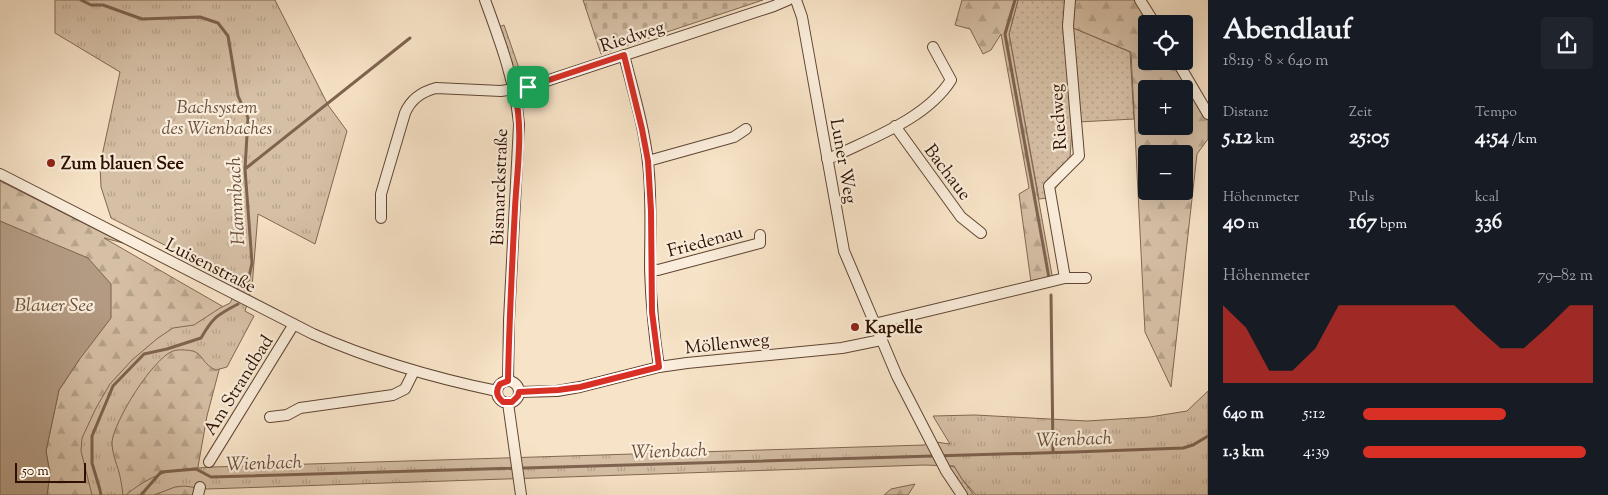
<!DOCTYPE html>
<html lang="de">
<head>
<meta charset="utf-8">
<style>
  :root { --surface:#171b24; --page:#20242c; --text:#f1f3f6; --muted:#9ea1a6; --accent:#d93025 }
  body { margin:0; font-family:"Sorts Mill Goudy",serif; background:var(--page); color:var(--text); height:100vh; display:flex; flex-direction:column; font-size:19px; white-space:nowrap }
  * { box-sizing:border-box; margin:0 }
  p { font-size:16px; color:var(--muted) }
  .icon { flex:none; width:28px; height:28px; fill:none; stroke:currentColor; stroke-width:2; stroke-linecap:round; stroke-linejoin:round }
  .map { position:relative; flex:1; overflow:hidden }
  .sheet { display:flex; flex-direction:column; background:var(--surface); width:400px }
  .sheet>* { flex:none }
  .controls { position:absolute; left:1138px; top:15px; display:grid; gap:10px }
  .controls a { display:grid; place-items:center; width:55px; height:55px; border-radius:5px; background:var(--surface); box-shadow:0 5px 20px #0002; font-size:25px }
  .scale { position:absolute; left:15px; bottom:12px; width:71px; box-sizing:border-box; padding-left:5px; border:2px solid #2e1000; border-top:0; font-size:14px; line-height:18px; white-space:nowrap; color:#2e1000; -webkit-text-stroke:4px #faeddb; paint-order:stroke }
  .pin { position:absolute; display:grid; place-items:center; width:42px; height:42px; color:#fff; margin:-21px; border-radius:10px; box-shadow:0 2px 8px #0006 }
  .round { display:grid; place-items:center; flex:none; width:52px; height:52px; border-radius:5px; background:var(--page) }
  .overview { display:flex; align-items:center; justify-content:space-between; height:85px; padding:0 15px }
  h1 { font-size:28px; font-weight:800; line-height:38px }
  .figures { display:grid; grid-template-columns:repeat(3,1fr); gap:8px; height:85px; padding:5px 15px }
  .figures div { display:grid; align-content:center }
  .figures b { font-size:21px; font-weight:800 }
  .figures small { font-size:14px; font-weight:400 }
  .figures p { font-size:14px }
  .chart { height:140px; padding:10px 15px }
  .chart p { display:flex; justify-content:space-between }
  .chart svg { width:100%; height:90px; margin-top:5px; fill:var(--accent); opacity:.7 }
  ul { padding:0 15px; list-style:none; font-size:16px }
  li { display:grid; grid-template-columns:80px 60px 1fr; align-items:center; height:38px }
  li i { height:12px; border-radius:6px; background:var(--accent) }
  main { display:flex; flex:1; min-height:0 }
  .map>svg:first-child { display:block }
  .grass { fill:url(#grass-dots); stroke:#826852 }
  .forest { fill:url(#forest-firs); stroke:#826852; fill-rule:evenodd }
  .cemetery { fill:url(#cemetery-stones); stroke:#826852 }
  .park { fill:url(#park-tufts); stroke:#826852 }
  .water { fill:#b39b83; stroke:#7e634f }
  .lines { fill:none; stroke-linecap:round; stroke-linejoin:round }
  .stream { stroke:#7e634f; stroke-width:3 }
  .minor-casing { stroke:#604532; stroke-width:12 }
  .minor { stroke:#faeddb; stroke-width:10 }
  .route-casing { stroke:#fff; stroke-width:10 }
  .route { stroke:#d93025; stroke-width:6 }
  .poi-dot { fill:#8f2418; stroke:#faeddb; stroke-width:2 }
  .labels { text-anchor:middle; stroke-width:4.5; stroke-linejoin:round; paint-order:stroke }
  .street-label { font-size:18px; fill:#2e1000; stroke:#faeddb }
  .park-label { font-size:18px; font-style:italic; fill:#684d3a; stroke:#faeddb }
  .poi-label { font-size:18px; font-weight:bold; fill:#2e1000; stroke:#faeddb; text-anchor:start }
  .water-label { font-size:19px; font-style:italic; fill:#6a4f3b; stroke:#faeddb }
</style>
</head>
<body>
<main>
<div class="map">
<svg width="1208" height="495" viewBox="0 0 1208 495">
  <defs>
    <pattern id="grass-dots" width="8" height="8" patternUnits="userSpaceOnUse" patternTransform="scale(1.25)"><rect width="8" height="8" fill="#d5bfa5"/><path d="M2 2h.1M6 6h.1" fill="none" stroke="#b7a38c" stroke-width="1.8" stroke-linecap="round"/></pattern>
    <pattern id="forest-firs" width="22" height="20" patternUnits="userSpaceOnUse" patternTransform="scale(1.25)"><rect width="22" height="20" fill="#d5bfa5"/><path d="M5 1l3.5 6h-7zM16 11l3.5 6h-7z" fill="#b7a38c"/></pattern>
    <pattern id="cemetery-stones" width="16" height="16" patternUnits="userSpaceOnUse" patternTransform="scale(1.25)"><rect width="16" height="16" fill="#d5bfa5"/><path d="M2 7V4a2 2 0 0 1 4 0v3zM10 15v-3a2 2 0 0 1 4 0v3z" fill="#b7a38c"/></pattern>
    <pattern id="park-tufts" width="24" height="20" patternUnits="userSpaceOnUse" patternTransform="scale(1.25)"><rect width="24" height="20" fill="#d5bfa5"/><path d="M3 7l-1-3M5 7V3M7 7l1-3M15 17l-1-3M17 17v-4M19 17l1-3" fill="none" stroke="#b7a38c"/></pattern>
  </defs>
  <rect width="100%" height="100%" fill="#f7e3c7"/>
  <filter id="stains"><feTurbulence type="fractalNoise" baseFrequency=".004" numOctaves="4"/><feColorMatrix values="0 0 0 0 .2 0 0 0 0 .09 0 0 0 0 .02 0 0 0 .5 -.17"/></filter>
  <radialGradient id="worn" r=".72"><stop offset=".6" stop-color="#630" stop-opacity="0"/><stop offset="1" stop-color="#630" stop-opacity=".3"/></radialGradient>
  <path class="grass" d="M1018 0H1067L1072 129 1069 172 1047 198 1039 199 1009 34Z
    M504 25 520 71V81L515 77 498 27Z
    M1071 27 1130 52 1134 119 1078 122Z
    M947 465 955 467 962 479 974 495H968L962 489Z"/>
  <path class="forest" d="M962 0H1018L1009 34 1052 275 1053 284 1031 282 1019 194 1029 188 1001 34 991 50 983 54 970 29 955 25Z
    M1073 0H1137L1152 24H1146V61H1174L1208 119V139L1197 154 1171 387 1145 332 1131 52 1071 27ZM1146 89H1184V126H1146ZM1146 154H1184V191H1146Z
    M0 181 123 243 104 238 234 313 207 416 193 495H47L50 474 46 451 59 390 79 360 34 237 0 221Z
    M915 484 908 495H884L891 489Z"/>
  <path class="cemetery" d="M583 0H763L601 54Z"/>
  <path class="park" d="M55 0H275L328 105 347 131 315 244 258 214 252 287 245 311 254 316 227 367 216 370C203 365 203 354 193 351 187 350 179 349 173 351 153 358 114 421 112 442 112 453 116 462 119 472 121 480 122 487 123 495H92L81 451 82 438 96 408 110 384 132 360 158 338 173 328 194 325 220 308 230 303 240 283 111 218 101 187 100 165 120 72 55 33Z
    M1208 391V495H976L962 479 954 466 924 465 207 489 184 486 175 487 154 495H126C140 483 159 472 178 470 190 468 201 468 213 467L924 445 929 441 950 444 933 416 975 415 1087 421 1150 417 1187 411Z"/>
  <path class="water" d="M0 221 88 258 111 284V318L79 360 59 390 46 451 50 474 47 495H0Z"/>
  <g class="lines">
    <path class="stream" d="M81 0 91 5H103L142 19 200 17 218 23 228 36 238 96 248 118 245 169 252 263 247 286
      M1015 0 1005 34 1049 278
      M245 169 410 38
      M1051 295 1053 452
      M101 495 100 490 92 463V436L113 386 144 354 167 349 201 338C213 317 217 315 238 304
      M141 495 161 472 196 469 211 477 1074 452 1183 448 1193 445 1208 436"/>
    <g class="minor-casing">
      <path id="minor" d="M485 0C500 41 515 81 519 124L509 320 508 381
        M796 0 802 17 844 251 897 376 946 471 962 495
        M1140 0 1155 24
        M624 55C633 91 644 126 648 163 652 198 650 233 650 269 651 302 654 335 659 367
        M1177 61 1208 114
        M895 126 961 217 981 233
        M827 159 835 156C874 137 927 118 951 80L933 47
        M648 161 734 137 746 129
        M0 174 313 334C372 360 434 378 497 391
        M381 218V194L405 113C411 99 421 92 436 88L501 91 528 87 774 6 788 0
        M650 269 658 270 760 243V235
        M1065 278 1049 186 1079 156 1068 26 1070 0
        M874 324 1065 278H1086
        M497 392a11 11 0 1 1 22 0a11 11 0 1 1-22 0Z
        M519 392 557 391 580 387 659 367 687 363 842 348 881 340
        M508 403 521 495
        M270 417 287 415 300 408 393 395 405 389 414 371
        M209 462 294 324
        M198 495 200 487"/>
    </g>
    <use href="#minor" class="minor"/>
  </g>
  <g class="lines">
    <g class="route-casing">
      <path id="route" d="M624 55 642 129 648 161 651 211 652 312 659 367 580 387 558 390 519 392 518 396 512 402H503C497 397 495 391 500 384L508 381C509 323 512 266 515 208 517 169 524 128 514 90L528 87Z"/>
    </g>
    <use href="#route" class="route"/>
  </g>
  <g class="poi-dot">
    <circle cx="51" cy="163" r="5"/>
    <circle cx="855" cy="327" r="5"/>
  </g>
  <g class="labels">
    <g class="street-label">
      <text transform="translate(632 36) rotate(-18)" y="6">Riedweg</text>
      <text transform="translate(1058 117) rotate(-94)" y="6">Riedweg</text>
      <text transform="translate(844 161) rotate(80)" y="6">Luner Weg</text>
      <text transform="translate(948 172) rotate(53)" y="6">Bachaue</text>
      <text transform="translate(499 187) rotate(-88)" y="6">Bismarckstraße</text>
      <text transform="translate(705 241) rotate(-15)" y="6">Friedenau</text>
      <text transform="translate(211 265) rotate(27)" y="6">Luisenstraße</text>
      <text transform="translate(727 343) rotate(-6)" y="6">Möllenweg</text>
      <text transform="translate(238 385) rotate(-58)" y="6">Am Strandbad</text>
    </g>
    <g class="park-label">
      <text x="217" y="113">Bachsystem<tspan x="217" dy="21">des Wienbaches</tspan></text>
    </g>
    <g class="poi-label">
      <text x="61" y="169">Zum blauen See</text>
      <text x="865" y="333">Kapelle</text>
    </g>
    <g class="water-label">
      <text transform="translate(235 201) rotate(-93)" y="7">Hammbach</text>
      <text x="54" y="311">Blauer See</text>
      <text transform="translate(1074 438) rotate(-2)" y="7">Wienbach</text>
      <text transform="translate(669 450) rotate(-2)" y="7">Wienbach</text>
      <text transform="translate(264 462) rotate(-2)" y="7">Wienbach</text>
    </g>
  </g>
  <rect width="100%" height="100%" filter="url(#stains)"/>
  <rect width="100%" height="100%" fill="url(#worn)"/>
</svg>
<div class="controls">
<a><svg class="icon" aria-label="locate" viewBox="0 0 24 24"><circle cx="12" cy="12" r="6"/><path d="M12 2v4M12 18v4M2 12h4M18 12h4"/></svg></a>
<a>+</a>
<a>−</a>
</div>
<div class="scale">50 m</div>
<div class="pin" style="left:528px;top:87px;background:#1e9e55"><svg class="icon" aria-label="arrive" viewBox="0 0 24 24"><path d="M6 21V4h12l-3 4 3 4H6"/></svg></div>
</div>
<section class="sheet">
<div class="overview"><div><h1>Abendlauf</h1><p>18:19 · 8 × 640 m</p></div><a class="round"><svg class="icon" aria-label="share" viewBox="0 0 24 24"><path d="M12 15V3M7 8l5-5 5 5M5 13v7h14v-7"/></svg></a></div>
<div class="figures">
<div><p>Distanz</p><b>5.12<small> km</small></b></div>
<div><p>Zeit</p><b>25:05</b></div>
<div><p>Tempo</p><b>4:54<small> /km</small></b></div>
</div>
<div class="figures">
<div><p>Höhenmeter</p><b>40<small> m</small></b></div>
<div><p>Puls</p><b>167<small> bpm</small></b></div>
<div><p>kcal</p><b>336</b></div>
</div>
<div class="chart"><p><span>Höhenmeter</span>79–82 m</p>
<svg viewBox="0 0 160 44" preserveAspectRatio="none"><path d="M0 44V6L10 17L20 38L30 38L40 27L50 6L60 6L70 6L80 6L90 6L100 6L110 17L120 27L130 27L140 17L150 6L160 6V44z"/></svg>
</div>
<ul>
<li><b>640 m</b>5:12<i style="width:62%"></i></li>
<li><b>1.3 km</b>4:39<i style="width:97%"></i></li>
</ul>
</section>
</main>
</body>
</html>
